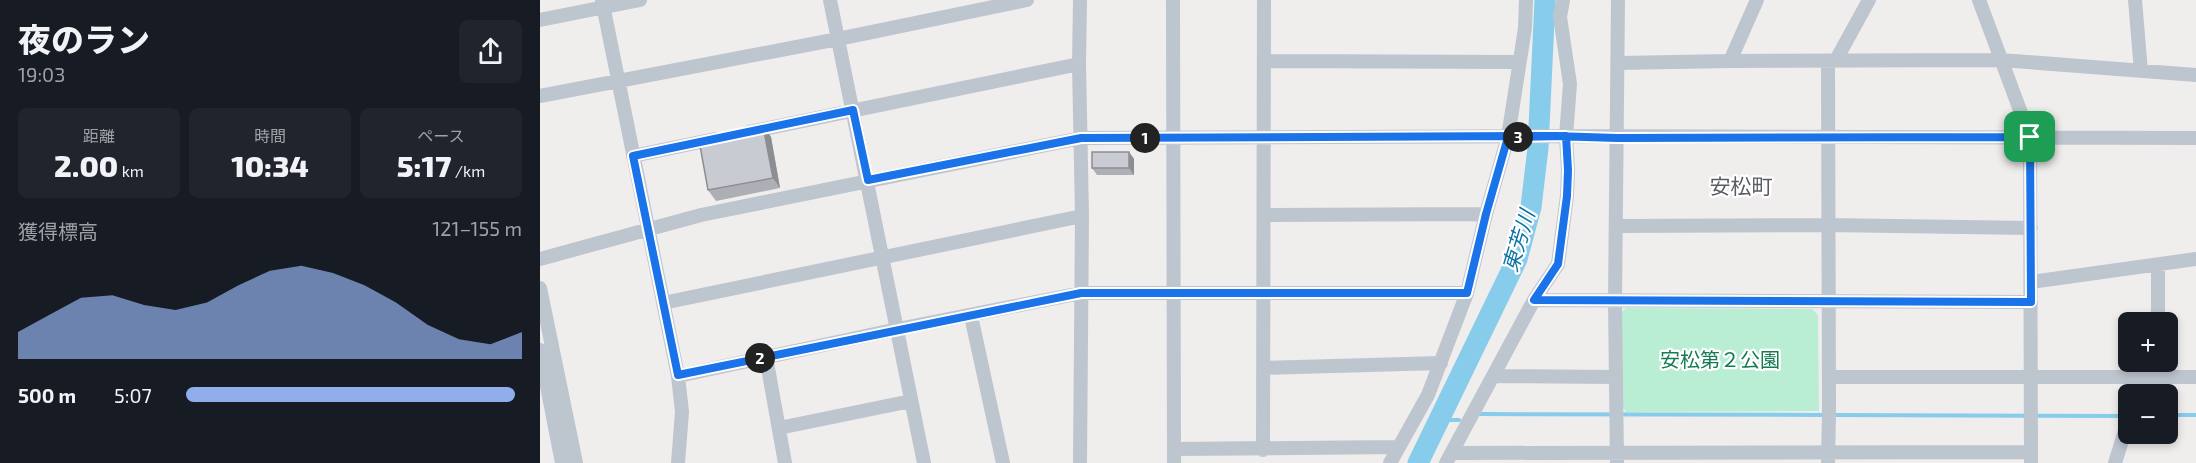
<!DOCTYPE html>
<html lang="ja">
<head>
<meta charset="utf-8">
<style>
  :root { --surface:#171b24; --page:#20242c; --text:#f1f3f6; --muted:#9ea1a6; --accent:#90aeeb }
  body { margin:0; font-family:"Exo 2","Noto Sans JP",sans-serif; background:var(--page); color:var(--text); height:100vh; display:flex; flex-direction:column; font-size:22px; white-space:nowrap }
  * { box-sizing:border-box; margin:0 }
  p { font-size:20px; color:var(--muted) }
  .icon { flex:none; width:33px; height:33px; fill:none; stroke:currentColor; stroke-width:2; stroke-linecap:round; stroke-linejoin:round }
  .map { position:relative; flex:1; overflow:hidden }
  .panel { display:flex; flex-direction:column; background:var(--surface); width:540px }
  .panel>* { flex:none }
  .fabs { position:absolute; left:1578px; top:312px; display:grid; gap:12px }
  .fabs a { display:grid; place-items:center; width:60px; height:60px; border-radius:9px; background:var(--surface); box-shadow:0 3px 9px #0003; font-size:30px }
  .pin { position:absolute; display:grid; place-items:center; width:51px; height:51px; color:#fff; margin:-26px; border-radius:12px; box-shadow:0 3px 9px #0006 }
  .km { position:absolute; width:30px; height:30px; margin:-15px; border-radius:50%; background:#222; color:#fff; font-size:16px; line-height:30px; text-align:center }
  .round { display:grid; place-items:center; flex:none; width:63px; height:63px; border-radius:9px; background:var(--page) }
  .headline { display:flex; align-items:center; justify-content:space-between; height:102px; padding:0 18px }
  h1 { font-size:33px; font-weight:800; line-height:45px }
  .stats { display:grid; grid-template-columns:repeat(3,1fr); gap:9px; height:102px; padding:6px 18px }
  .stats div { display:grid; align-content:center; border-radius:9px; background:var(--page); text-align:center }
  .stats b { font-size:30px; font-weight:800 }
  .stats small { font-size:16px; font-weight:400 }
  .stats p { font-size:16px }
  .chart { height:168px; padding:12px 18px }
  .chart p { display:flex; justify-content:space-between }
  .chart svg { width:100%; height:108px; margin-top:6px; fill:var(--accent); opacity:.7 }
  ul { padding:0 18px; list-style:none; font-size:20px }
  li { display:grid; grid-template-columns:96px 72px 1fr; align-items:center; height:45px }
  li i { height:15px; border-radius:8px; background:var(--accent) }
  main { display:flex; flex:1; min-height:0 }
  .map>svg:first-child { display:block }
  .green { fill:#baeed4 }
  .lines { fill:none; stroke-linecap:round; stroke-linejoin:round }
  .stream { stroke:#87cceb; stroke-width:4 }
  .river { stroke:#87cceb; stroke-width:21 }
  .minor { stroke:#bdc5cf; stroke-width:14 }
  .wall { fill:#adafb5 }
  .shaded-wall { fill:#8d8e94 }
  .building { fill:#c9cbd3; stroke:#8d8e94; stroke-width:1.5 }
  .route-casing { stroke:#fff; stroke-width:12 }
  .route { stroke:#1a73e8; stroke-width:8 }
  .labels { text-anchor:middle; stroke-width:4.5; stroke-linejoin:round; paint-order:stroke }
  .park-label { font-size:20px; fill:#167b53; stroke:#fff }
  .neighbourhood-label { font-size:21px; fill:#595c62; stroke:#fff }
  .water-label { font-size:21px; font-style:italic; fill:#0c75a6; stroke:#fff }
</style>
</head>
<body>
<main>
<section class="panel">
<div class="headline"><div><h1>夜のラン</h1><p>19:03</p></div><a class="round"><svg class="icon" aria-label="share" viewBox="0 0 24 24"><path d="M12 15V3M7 8l5-5 5 5M5 13v7h14v-7"/></svg></a></div>
<div class="stats">
<div><p>距離</p><b>2.00<small> km</small></b></div>
<div><p>時間</p><b>10:34</b></div>
<div><p>ペース</p><b>5:17<small> /km</small></b></div>
</div>
<div class="chart"><p><span>獲得標高</span>121–155 m</p>
<svg viewBox="0 0 160 44" preserveAspectRatio="none"><path d="M0 44V33L10 26L20 19L30 18L40 22L50 24L60 21L70 14L80 8L90 6L100 9L110 14L120 21L130 30L140 36L150 38L160 33V44z"/></svg>
</div>
<ul>
<li><b>500 m</b>5:07<i style="width:98%"></i></li>
</ul>
</section>
<div class="map">
<svg width="1656" height="463" viewBox="0 0 1656 463">
  <rect width="100%" height="100%" fill="#f0eded"/>
  <path class="green" d="M1086 308 1272 309 1278 315 1279 411 1086 412 1081 405V313Z"/>
  <g class="lines">
    <path class="stream" d="M939 414 1285 415
      M1292 415 1588 416
      M1628 415H1656
      M900 420H919"/>
    <path class="river" d="M878 463 977 259 991 207 998 148 1005 0"/>
    <path class="minor" d="M62 0 138 376 142 412 138 463
      M290 0 384 463
      M633 0 634 463
      M1439 0 1490 137 1491 463
      M1595 0 1601 71
      M0 20 100 0
      M1296 60 1329 0
      M725 61 978 62
      M1190 61 1217 0
      M1288 61 1289 412 1288 463
      M1078 63 1190 61 1461 60 1656 75
      M0 96 298 39 487 0
      M209 132 539 64
      M93 156 175 139
      M725 215 946 214
      M1076 226 1287 225 1491 228
      M0 259 161 215 541 138 1026 136 1656 138
      M1618 265V322
      M1491 282 1656 259
      M0 288 36 463
      M994 300 1491 302
      M123 303 542 216
      M431 316 463 463
      M0 350 22 463
      M226 357 245 463
      M724 368 901 363
      M138 376 358 329 541 293H927
      M954 376 1076 377
      M1289 377H1656
      M1597 394 1602 376
      M239 428 371 401
      M634 449 858 447
      M723 450 724 0
      M912 453 1491 452
      M540 463 542 216 539 64 540 0
      M850 463 888 395 927 293 946 214 968 137 985 28 986 0
      M906 463 994 300 1018 264 1027 196 1028 170 1026 136 1030 84 1020 17 1023 0
      M1077 463 1075 301 1078 0
      M1575 463 1588 421"/>
  </g>
  <path class="wall" d="M223 126 231 137 240 188 176 201 168 190Z
    M589 152 594 159V175H557L552 168Z"/>
  <path class="shaded-wall" d="M223 126 231 137 240 188 233 178Z
    M589 152 594 159V175L589 168Z"/>
  <path class="building" d="M223 126 233 178 168 190 159 140Z
    M552 152H589V168H552Z"/>
  <g class="lines">
    <g class="route-casing">
      <path id="route" d="M1490 137 1077 138 1013 136 541 138 328 180 313 110 93 156 138 375 541 293H927L946 214 968 137 1026 136 1028 170 1027 196 1018 264 994 300 1491 302 1490 137"/>
    </g>
    <use href="#route" class="route"/>
  </g>
  <g class="labels">
    <g class="park-label">
      <text x="1180" y="367">安松第２公園</text>
    </g>
    <g class="neighbourhood-label">
      <text x="1201" y="194">安松町</text>
    </g>
    <g class="water-label">
      <text transform="translate(979 241) rotate(-73)" y="7">東芳川</text>
    </g>
  </g>
</svg>
<div class="fabs">
<a>+</a>
<a>−</a>
</div>
<div class="pin" style="left:1490px;top:137px;background:#1e9e55"><svg class="icon" aria-label="arrive" viewBox="0 0 24 24"><path d="M6 21V4h12l-3 4 3 4H6"/></svg></div>
<b class="km" style="left:605px;top:138px">1</b>
<b class="km" style="left:220px;top:358px">2</b>
<b class="km" style="left:978px;top:137px">3</b>
</div>
</main>
</body>
</html>
